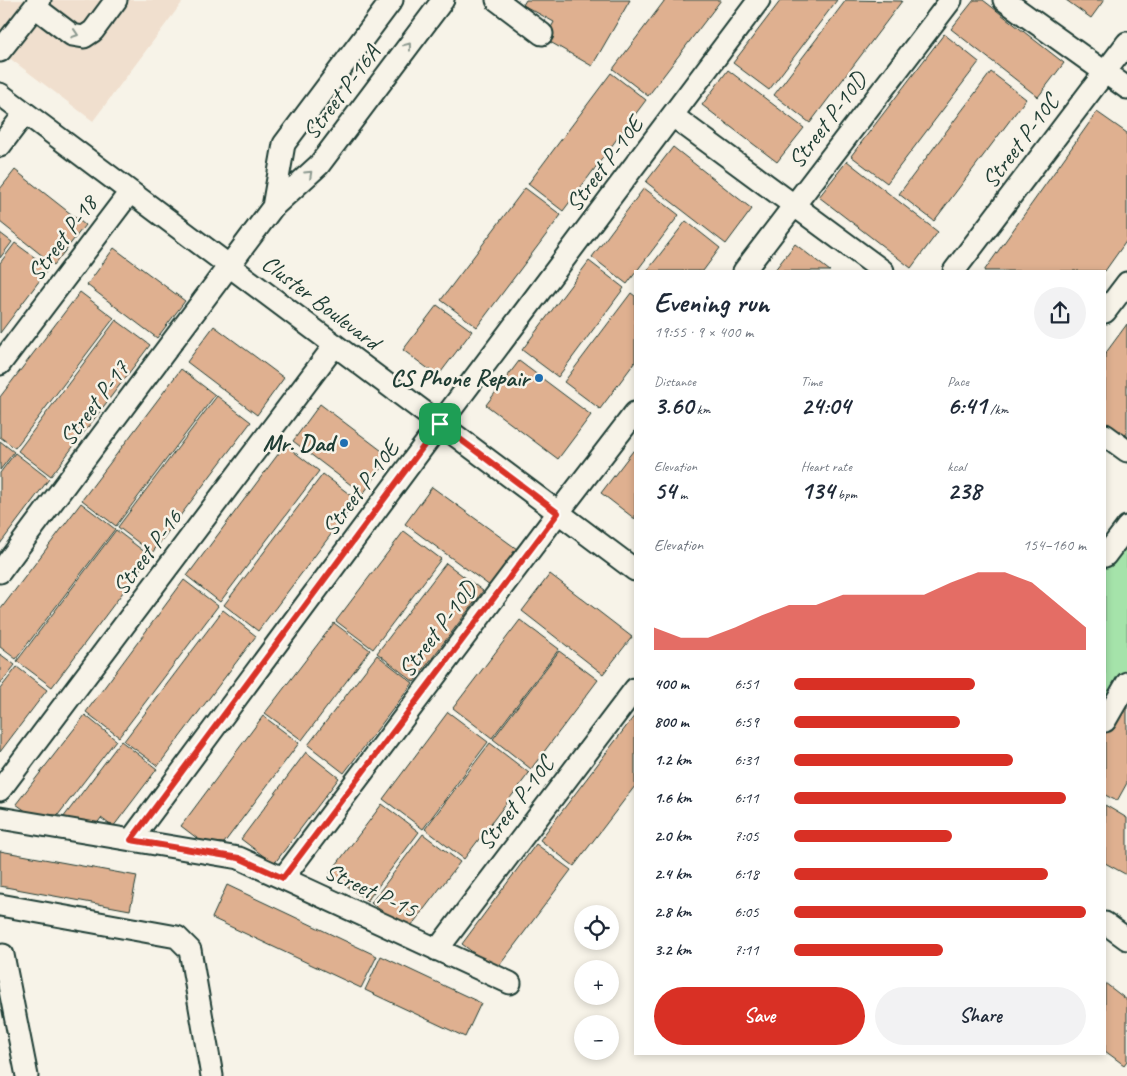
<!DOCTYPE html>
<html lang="en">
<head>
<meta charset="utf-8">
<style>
  :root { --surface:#fff; --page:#f2f2f3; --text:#1f2937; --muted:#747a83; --accent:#d93025 }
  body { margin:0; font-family:Caveat,sans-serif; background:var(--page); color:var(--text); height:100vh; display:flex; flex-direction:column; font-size:19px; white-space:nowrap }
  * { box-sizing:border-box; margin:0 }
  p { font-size:16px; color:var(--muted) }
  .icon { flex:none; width:28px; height:28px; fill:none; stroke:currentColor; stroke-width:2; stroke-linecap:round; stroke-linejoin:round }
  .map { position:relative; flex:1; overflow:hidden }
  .side { position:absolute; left:634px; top:270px; width:472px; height:785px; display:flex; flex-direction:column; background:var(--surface); border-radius:0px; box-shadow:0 2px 8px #0003 }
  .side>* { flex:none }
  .tools { position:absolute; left:574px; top:905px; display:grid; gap:10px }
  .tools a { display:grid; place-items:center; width:45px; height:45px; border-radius:50%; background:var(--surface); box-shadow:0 2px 8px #0003; font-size:25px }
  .pin { position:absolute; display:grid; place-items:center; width:42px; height:42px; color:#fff; margin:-21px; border-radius:10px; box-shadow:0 2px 8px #0006 }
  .round { display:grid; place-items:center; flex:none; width:52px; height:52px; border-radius:26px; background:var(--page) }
  .overview { display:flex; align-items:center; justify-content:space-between; height:85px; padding:0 20px }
  h1 { font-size:28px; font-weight:800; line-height:38px }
  .stats { display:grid; grid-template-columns:repeat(3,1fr); gap:8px; height:85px; padding:5px 20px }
  .stats div { display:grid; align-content:center }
  .stats b { font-size:25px; font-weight:800 }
  .stats small { font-size:14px; font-weight:400 }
  .stats p { font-size:14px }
  .chart { height:140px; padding:10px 20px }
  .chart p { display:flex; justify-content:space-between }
  .chart svg { width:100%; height:90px; margin-top:5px; fill:var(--accent); opacity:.7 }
  .cta { display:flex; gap:10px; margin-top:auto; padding:10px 20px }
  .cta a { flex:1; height:58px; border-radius:30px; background:var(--accent); color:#fff; font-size:20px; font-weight:800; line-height:58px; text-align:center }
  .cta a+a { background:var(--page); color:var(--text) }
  ul { padding:0 20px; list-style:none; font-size:16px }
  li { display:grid; grid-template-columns:80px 60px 1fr; align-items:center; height:38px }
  li i { height:12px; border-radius:6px; background:var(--accent) }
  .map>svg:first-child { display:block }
  .built { fill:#f0dfce }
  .green { fill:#a5e3aa; stroke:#62906f }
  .building { fill:#dfb090; stroke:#1f3d34 }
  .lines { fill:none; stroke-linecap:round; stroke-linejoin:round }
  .minor-casing { stroke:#1f3d34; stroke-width:25 }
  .minor { stroke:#f7f3e8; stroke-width:21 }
  .oneway { stroke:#8b988e }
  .route-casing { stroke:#fff; stroke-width:10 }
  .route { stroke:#d93025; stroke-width:6 }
  .poi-dot { fill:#1f6fb2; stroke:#f7f3e8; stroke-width:2 }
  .labels { text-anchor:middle; stroke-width:5; stroke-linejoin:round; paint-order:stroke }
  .street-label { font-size:24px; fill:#1f3d34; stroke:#f7f3e8 }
  .poi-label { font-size:24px; font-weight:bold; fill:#1f3d34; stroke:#f7f3e8; text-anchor:end }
</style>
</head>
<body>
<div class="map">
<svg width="1127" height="1076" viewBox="0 0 1127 1076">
  <rect width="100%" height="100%" fill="#f7f3e8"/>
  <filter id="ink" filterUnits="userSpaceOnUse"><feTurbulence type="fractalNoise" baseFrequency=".02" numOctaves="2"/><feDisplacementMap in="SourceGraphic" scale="10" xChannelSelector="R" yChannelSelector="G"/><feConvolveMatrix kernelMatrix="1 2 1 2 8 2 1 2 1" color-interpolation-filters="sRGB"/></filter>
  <g filter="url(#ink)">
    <path class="built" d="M0 0H184L93 121 0 51Z"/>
    <path class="green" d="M1127 527V683L1105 721V556Z"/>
    <path class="building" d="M526 0H630L592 66 545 39 554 22 523 5Z
      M665 0H721L648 96 613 69Z
      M781 0H837L769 90 733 63Z
      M846 0 902 1 810 123 774 95Z
      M974 0H983L1064 63 1038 97 951 29Z
      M1066 0H1104L1091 18Z
      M944 34 979 62 887 183 851 156Z
      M728 70 804 128 777 162 702 105Z
      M991 72 1026 99 934 221 899 194Z
      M611 73 646 100 563 211 528 184Z
      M1097 112 1127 133V240L1105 271H984Z
      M673 147 752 209 726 244 646 182Z
      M847 161 938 232 911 268 819 197Z
      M15 170 85 225 54 265 0 222V189Z
      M525 188 561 215 477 327 441 300Z
      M644 188 679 215 627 284 592 257Z
      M686 221 720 248 703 271H647Z
      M0 233 12 242 0 258Z
      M15 243 49 268 0 333V263Z
      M795 244 830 271H774Z
      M114 248 185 301 157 338 87 285Z
      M589 261 624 288 558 377 522 350Z
      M80 292 114 318 15 448 0 437V397Z
      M631 293 635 296V362L600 409 564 382Z
      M437 305 472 331 438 376 403 350Z
      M116 320 150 345 51 476 18 451Z
      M1127 324V449L1105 432V354Z
      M214 326 284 378 257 415 187 362Z
      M519 361 591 415 558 459 486 405Z
      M181 369 215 395 116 526 82 500Z
      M217 396 251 422 152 553 118 527Z
      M320 404 390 457 363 494 293 441Z
      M0 441 14 452 0 470Z
      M285 445 319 471 220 602 187 576Z
      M633 451 635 452V519L601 493Z
      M15 453 49 479 0 544V473Z
      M323 474 357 500 258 631 224 605Z
      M432 487 517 549 490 586 405 524Z
      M81 503 115 529 16 659 0 647V610Z
      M116 530 150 556 52 687 17 661Z
      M404 531 441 559 373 649 336 621Z
      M446 563 483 591 414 682 377 653Z
      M550 574 632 637 603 674 522 611Z
      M184 580 218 606 119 737 86 712Z
      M223 610 256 636 158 766 124 741Z
      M520 620 559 649 492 738 453 708Z
      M334 623 370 650 302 740 265 713Z
      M559 651 598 680 531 769 493 739Z
      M0 654 15 665 0 684Z
      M377 655 413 683 344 773 308 745Z
      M17 667 47 690 0 752V689Z
      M1125 701 1127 702V783L1117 801 1105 795V734Z
      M448 712 488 742 423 829 383 799Z
      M85 715 116 740 58 815 30 814 16 804Z
      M635 715V786L574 866 540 840Z
      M263 716 299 743 224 843 202 842 181 826Z
      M121 741 157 769 113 827 101 818 94 828 84 821 82 823 63 818Z
      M490 743 529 773 464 859 425 829Z
      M306 752 339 778 274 864 241 839Z
      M382 804 419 832 367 901 330 873Z
      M1105 805 1127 818V875L1105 863Z
      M423 834 460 862 408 930 371 903Z
      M536 844 571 870 496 970 462 944Z
      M0 851 137 876 130 910 0 886Z
      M227 885 377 956 361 988 212 918Z
      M381 956 481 1003 465 1037 365 990Z
      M1105 983 1127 1000V1061L1124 1065 1105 1051Z"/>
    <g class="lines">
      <g class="minor-casing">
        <path id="minor" d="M497 0 542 34
          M1004 0 1127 88
          M35 7 72 35 84 37 93 31 116 0
          M0 51 40 0
          M0 94 635 570
          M673 116 883 271
          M0 146 25 113
          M273 207 284 144 392 0
          M744 271 951 0
          M954 271 1127 43
          M1105 312 1127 283
          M0 364 130 192
          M1105 435 1127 451
          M1105 556 1127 527
          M0 572 273 207 319 165 443 0
          M1105 721 1127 683
          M0 790 335 345
          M0 818 239 858 510 983
          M131 840 440 424 759 0
          M283 878 558 513 635 413
          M0 905 177 937 190 950 212 1076
          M1105 923 1127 939
          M437 950 635 689
          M3 955 27 1076"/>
      </g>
      <use href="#minor" class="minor"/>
    </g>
    <defs><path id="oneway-chevron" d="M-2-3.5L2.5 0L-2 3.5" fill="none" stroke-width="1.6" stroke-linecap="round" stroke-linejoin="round" transform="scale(1.25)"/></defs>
    <g class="oneway">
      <use href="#oneway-chevron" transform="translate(75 34) rotate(18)"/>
      <use href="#oneway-chevron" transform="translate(408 46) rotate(-53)"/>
      <use href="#oneway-chevron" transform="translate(309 174) rotate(-43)"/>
    </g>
  </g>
  <g class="lines" filter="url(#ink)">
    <g class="route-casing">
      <path id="route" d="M440 424 558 513 283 878 239 858 131 840Z"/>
    </g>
    <use href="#route" class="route"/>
  </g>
  <g class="poi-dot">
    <circle cx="539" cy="378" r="5"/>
    <circle cx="344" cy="443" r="5"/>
  </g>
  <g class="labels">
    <g class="street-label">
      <text transform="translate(341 92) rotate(-53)" y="8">Street P-16A</text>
      <text transform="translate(827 120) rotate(-53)" y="8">Street P-10D</text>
      <text transform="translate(1020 141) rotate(-53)" y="8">Street P-10C</text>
      <text transform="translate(604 164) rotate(-53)" y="8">Street P-10E</text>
      <text transform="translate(62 238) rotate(-53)" y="8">Street P-18</text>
      <text transform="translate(321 302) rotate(37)" y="8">Cluster Boulevard</text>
      <text transform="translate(94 403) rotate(-53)" y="8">Street P-17</text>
      <text transform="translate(360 488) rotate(-53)" y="8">Street P-10E</text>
      <text transform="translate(147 552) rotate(-53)" y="8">Street P-16</text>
      <text transform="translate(437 629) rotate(-53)" y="8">Street P-10D</text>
      <text transform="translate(515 803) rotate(-53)" y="8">Street P-10C</text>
      <text transform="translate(371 890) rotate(25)" y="8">Street P-15</text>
    </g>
    <g class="poi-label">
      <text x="529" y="386">CS Phone Repair</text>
      <text x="334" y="451">Mr. Dad</text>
    </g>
  </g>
</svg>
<div class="tools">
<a><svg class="icon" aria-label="locate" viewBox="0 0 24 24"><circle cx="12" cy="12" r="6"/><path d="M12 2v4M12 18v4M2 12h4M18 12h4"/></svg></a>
<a>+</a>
<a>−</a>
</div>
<div class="pin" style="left:440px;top:424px;background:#1e9e55"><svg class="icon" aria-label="arrive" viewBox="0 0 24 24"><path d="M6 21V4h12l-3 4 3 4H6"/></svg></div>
<section class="side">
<div class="overview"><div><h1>Evening run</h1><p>19:55 · 9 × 400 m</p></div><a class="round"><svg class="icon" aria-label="share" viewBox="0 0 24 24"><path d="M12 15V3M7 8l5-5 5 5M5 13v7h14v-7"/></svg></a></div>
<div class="stats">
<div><p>Distance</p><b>3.60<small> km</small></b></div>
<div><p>Time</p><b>24:04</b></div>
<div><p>Pace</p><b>6:41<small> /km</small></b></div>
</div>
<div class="stats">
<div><p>Elevation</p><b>54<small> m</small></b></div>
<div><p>Heart rate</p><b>134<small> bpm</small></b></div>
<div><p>kcal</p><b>238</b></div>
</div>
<div class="chart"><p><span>Elevation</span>154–160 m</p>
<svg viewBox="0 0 160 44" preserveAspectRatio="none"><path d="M0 44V33L10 38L20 38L30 33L40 27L50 22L60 22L70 17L80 17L90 17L100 17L110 11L120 6L130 6L140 11L150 22L160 33V44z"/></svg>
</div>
<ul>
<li><b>400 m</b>6:51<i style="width:62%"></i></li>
<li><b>800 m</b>6:59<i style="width:57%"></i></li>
<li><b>1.2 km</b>6:31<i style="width:75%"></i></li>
<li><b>1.6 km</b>6:11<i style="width:93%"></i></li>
<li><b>2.0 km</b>7:05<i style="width:54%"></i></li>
<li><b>2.4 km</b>6:18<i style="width:87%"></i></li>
<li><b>2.8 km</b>6:05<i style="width:100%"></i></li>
<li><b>3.2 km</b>7:11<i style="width:51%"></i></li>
</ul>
<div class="cta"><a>Save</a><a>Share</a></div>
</section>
</div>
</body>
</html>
